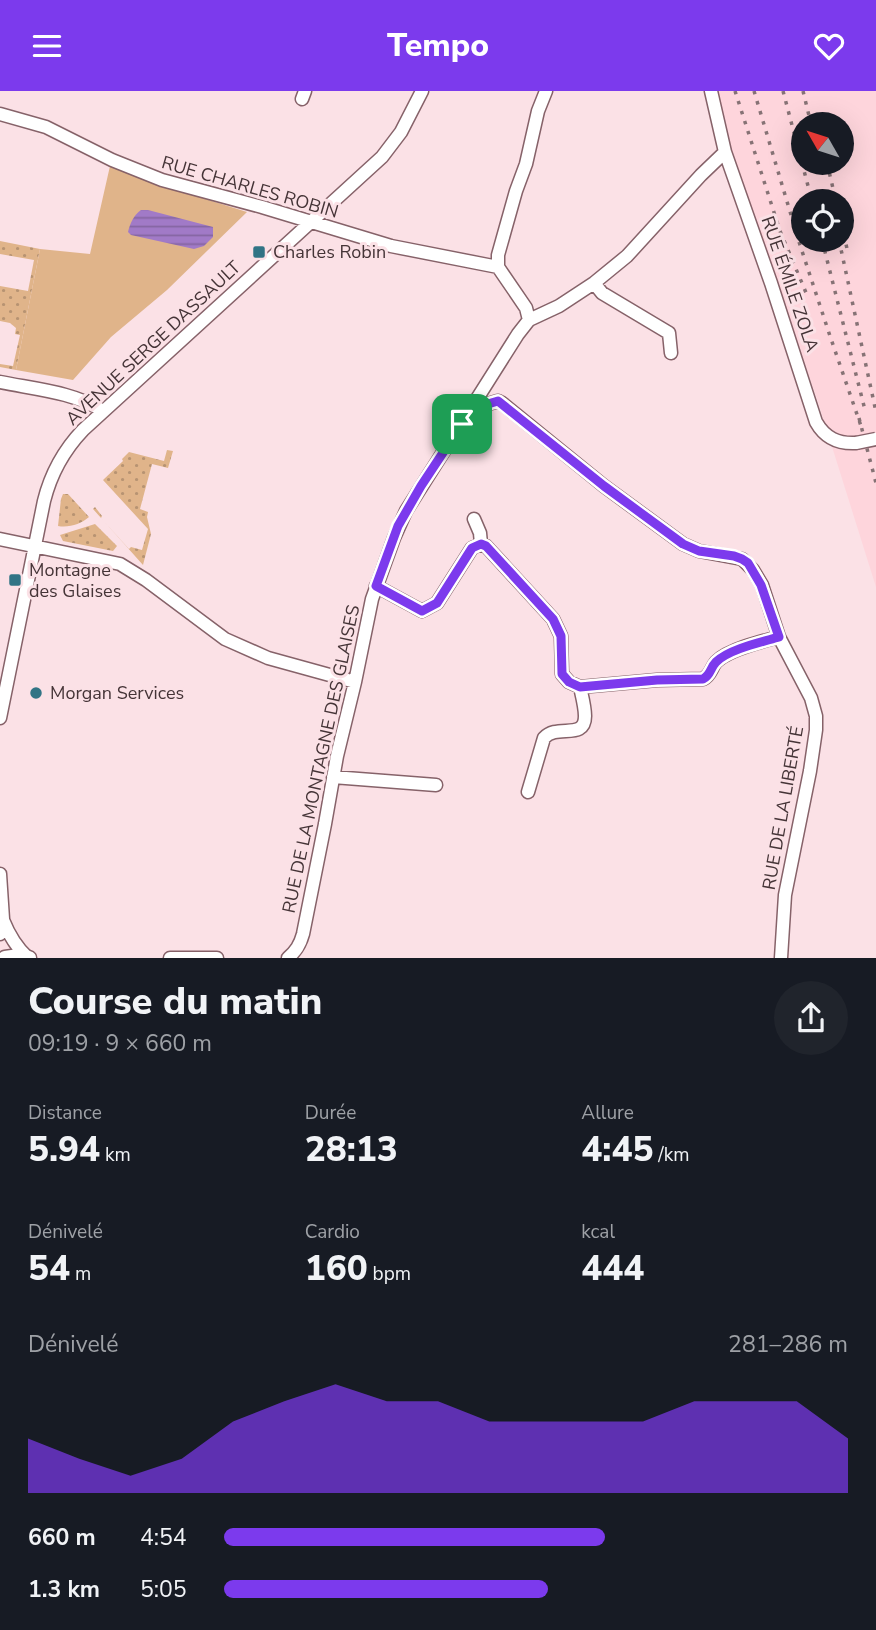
<!DOCTYPE html>
<html lang="fr">
<head>
<meta charset="utf-8">
<style>
  :root { --surface:#171b24; --page:#20242c; --text:#f1f3f6; --muted:#9ea1a6; --accent:#7c3aed }
  body { margin:0; font-family:"Nunito Sans",sans-serif; background:var(--page); color:var(--text); height:100vh; display:flex; flex-direction:column; font-size:26px; white-space:nowrap }
  * { box-sizing:border-box; margin:0 }
  p { font-size:23px; color:var(--muted) }
  .icon { flex:none; width:38px; height:38px; fill:none; stroke:currentColor; stroke-width:2; stroke-linecap:round; stroke-linejoin:round }
  .map { position:relative; height:867px; overflow:hidden }
  .sheet { display:flex; flex-direction:column; background:var(--surface); flex:1 }
  .sheet>* { flex:none }
  .needle { width:46px; rotate:309deg }
  .fabs { position:absolute; left:791px; top:21px; display:grid; gap:14px }
  .fabs a { display:grid; place-items:center; width:63px; height:63px; border-radius:50%; background:var(--surface); box-shadow:0 7px 28px #0002; font-size:35px }
  .pin { position:absolute; display:grid; place-items:center; width:60px; height:60px; color:#fff; margin:-30px; border-radius:14px; box-shadow:0 4px 10px #0006 }
  .round { display:grid; place-items:center; flex:none; width:74px; height:74px; border-radius:37px; background:var(--page) }
  .summary { display:flex; align-items:center; justify-content:space-between; height:119px; padding:0 28px }
  h1 { font-size:38px; font-weight:800; line-height:52px }
  .stats { display:grid; grid-template-columns:repeat(3,1fr); gap:10px; height:119px; padding:7px 28px }
  .stats div { display:grid; align-content:center }
  .stats b { font-size:35px; font-weight:800 }
  .stats small { font-size:19px; font-weight:400 }
  .stats p { font-size:19px }
  .chart { height:196px; padding:14px 28px }
  .chart p { display:flex; justify-content:space-between }
  .chart svg { width:100%; height:126px; margin-top:7px; fill:var(--accent); opacity:.7 }
  ul { padding:0 28px; list-style:none; font-size:23px }
  li { display:grid; grid-template-columns:112px 84px 1fr; align-items:center; height:52px }
  li i { height:18px; border-radius:9px; background:var(--accent) }
  header { display:flex; justify-content:space-between; align-items:center; height:91px; padding:0 28px; background:var(--accent); color:#fff; font-size:32px; font-weight:800 }
  .map>svg:first-child { display:block }
  .built { fill:#fed5dc; fill-rule:evenodd }
  .grass { fill:url(#grass-dots) }
  .green { fill:#e0b48a }
  .water { fill:url(#water-rules) }
  .lines { fill:none; stroke-linecap:round; stroke-linejoin:round }
  .minor-casing { stroke:#866269; stroke-width:15 }
  .major-casing { stroke:#866269; stroke-width:17 }
  .minor { stroke:#fff; stroke-width:12 }
  .major { stroke:#fff; stroke-width:14 }
  .rail { stroke:#867275; stroke-width:3.5; stroke-dasharray:3.5 7; stroke-linecap:butt }
  .minor-bridge-casing { stroke:#866269; stroke-width:15; stroke-linecap:butt }
  .minor-bridge { stroke:#fff; stroke-width:12 }
  .route-casing { stroke:#fff; stroke-width:14 }
  .route { stroke:#7c3aed; stroke-width:9 }
  .poi-dot { fill:#317485; stroke:#fbe1e6; stroke-width:2.5 }
  .labels { text-anchor:middle; stroke-width:6; stroke-linejoin:round; paint-order:stroke }
  .street-label { font-size:18px; fill:#453437; stroke:#fbe1e6 }
  .poi-label { font-size:18px; fill:#453437; stroke:#fbe1e6; text-anchor:start }
</style>
</head>
<body>
<header><svg class="icon" aria-label="menu" viewBox="0 0 24 24"><path d="M4 6h16M4 12h16M4 18h16"/></svg>Tempo<svg class="icon" aria-label="heart" viewBox="0 0 24 24"><path d="M12 20l-8-8c-3-5 5-10 8-4 3-6 11-1 8 4z"/></svg></header>
<div class="map">
<svg width="876" height="867" viewBox="0 0 876 867">
  <defs>
    <pattern id="grass-dots" width="8" height="8" patternUnits="userSpaceOnUse" patternTransform="scale(1.75)"><rect width="8" height="8" fill="#e0b48a"/><path d="M2 2h.1M6 6h.1" fill="none" stroke="#b79372" stroke-width="1.8" stroke-linecap="round"/></pattern>
    <pattern id="water-rules" width="6" height="5" patternUnits="userSpaceOnUse" patternTransform="scale(1.75)"><rect width="6" height="5" fill="#a17ac7"/><path d="M0 2.5h6" fill="none" stroke="#8565a2"/></pattern>
  </defs>
  <rect width="100%" height="100%" fill="#fbe1e6"/>
  <path class="built" d="M718 0H876V496L818 311 731 60ZM803 33H842V72H803ZM803 110H842V149H803Z"/>
  <path class="grass" d="M0 150 40 158 16 279 0 276V273L13 275 20 244 15 243 16 237 10 232 0 230V195L28 200 34 169 0 163Z
    M167 359 173 360 168 377 152 373 140 418 148 421 147 426 151 443 143 474 93 418 95 416 102 425 101 427 129 458 131 456 142 459 148 438 103 389 123 370 122 368 129 361 164 370Z
    M63 403H68L89 426C81 433 69 437 58 435L61 408Z
    M95 433 117 455 113 460 63 450 60 444Z"/>
  <path class="green" d="M110 75 151 91 247 121 167 199 111 246 73 289 16 279 40 158 90 163Z"/>
  <path class="water" d="M141 119H148L213 136V146L204 155 194 158 131 144 128 141C130 132 134 124 141 119Z"/>
  <g class="lines">
    <g class="minor-casing">
      <path id="minor" d="M711 0 725 61 771 192 816 331C825 347 838 353 856 352
        M302 8 305 0
        M0 23 46 36 112 69 162 89 262 116 391 155 498 176
        M594 192 602 202 669 242 671 262
        M529 229 526 217 498 176V164L516 100 526 73 538 20 546 0
        M0 291C34 298 74 301 103 320
        M468 329 488 313 498 310 502 312 604 395 683 453 699 460 742 468 753 479 762 494 779 546 811 607 816 625V639L810 680 785 804 781 867
        M474 428 480 442 481 453
        M0 448 120 473 146 489 225 548 268 567 355 591
        M376 495 422 520 437 512 472 457 481 453 486 455 553 528 561 545 562 583 569 591 580 596 657 589 703 588C711 584 711 577 716 571 729 558 763 550 779 546
        M0 627 44 410C51 382 63 360 83 339L382 66 401 41 422 0
        M333 686 436 694
        M528 701 544 647C557 632 585 650 585 625 585 616 582 605 580 596
        M0 783 3 828 0 843
        M3 829C9 844 16 856 28 867
        M170 867H217
        M288 867C296 860 300 854 303 843L325 733 337 665 355 591 372 508 394 447 406 420 518 243 529 229 559 215 594 192 627 165 701 84 725 61"/>
    </g>
    <g class="major-casing">
      <path id="major" d="M5 867 19 865 29 867"/>
    </g>
    <use href="#minor" class="minor"/>
    <use href="#major" class="major"/>
    <path class="rail" d="M735 0 780 140 807 204
      M754 0 800 154 830 245 861 335
      M783 0 812 110
      M803 0 811 33
      M827 72 836 110
      M842 133 847 158
      M822 149 865 319
      M839 149 876 321
      M859 327 876 392"/>
    <g class="minor-bridge-casing">
      <path id="minor-bridge" d="M856 352 876 348"/>
    </g>
    <use href="#minor-bridge" class="minor-bridge"/>
  </g>
  <g class="lines">
    <g class="route-casing">
      <path id="route" d="M498 310 604 395 683 453 699 460 734 465 742 468 748 472 761 494 779 546C762 551 729 558 716 571 710 577 711 584 703 588L657 589 580 596 569 591 562 583 561 545 553 528 486 455 481 453 472 457 437 512 422 520 376 495 398 435 421 395 462 333 488 313Z"/>
    </g>
    <use href="#route" class="route"/>
  </g>
  <g class="poi-dot">
    <rect x="252" y="154" width="14" height="14" rx="3.5"/>
    <rect x="8" y="482" width="14" height="14" rx="3.5"/>
    <circle cx="36" cy="602" r="7"/>
  </g>
  <g class="labels">
    <g class="street-label">
      <text transform="translate(250 96) rotate(16)" y="6">RUE CHARLES ROBIN</text>
      <text transform="translate(790 193) rotate(71)" y="6">RUE ÉMILE ZOLA</text>
      <text transform="translate(153 252) rotate(-43)" y="6">AVENUE SERGE DASSAULT</text>
      <text transform="translate(321 668) rotate(-78)" y="6">RUE DE LA MONTAGNE DES GLAISES</text>
      <text transform="translate(783 717) rotate(-80)" y="6">RUE DE LA LIBERTÉ</text>
    </g>
    <g class="poi-label">
      <text x="273" y="167">Charles Robin</text>
      <text x="29" y="485">Montagne<tspan x="29" dy="21">des Glaises</tspan></text>
      <text x="50" y="608">Morgan Services</text>
    </g>
  </g>
</svg>
<div class="fabs">
<a><svg class="needle" viewBox="-14 -14 28 28"><path d="M0-13l5 13h-10z" fill="#e53935"/><path d="M0 13l5-13h-10z" fill="#9ea1a6"/></svg></a>
<a><svg class="icon" aria-label="locate" viewBox="0 0 24 24"><circle cx="12" cy="12" r="6"/><path d="M12 2v4M12 18v4M2 12h4M18 12h4"/></svg></a>
</div>
<div class="pin" style="left:462px;top:333px;background:#1e9e55"><svg class="icon" aria-label="arrive" viewBox="0 0 24 24"><path d="M6 21V4h12l-3 4 3 4H6"/></svg></div>
</div>
<section class="sheet">
<div class="summary"><div><h1>Course du matin</h1><p>09:19 · 9 × 660 m</p></div><a class="round"><svg class="icon" aria-label="share" viewBox="0 0 24 24"><path d="M12 15V3M7 8l5-5 5 5M5 13v7h14v-7"/></svg></a></div>
<div class="stats">
<div><p>Distance</p><b>5.94<small> km</small></b></div>
<div><p>Durée</p><b>28:13</b></div>
<div><p>Allure</p><b>4:45<small> /km</small></b></div>
</div>
<div class="stats">
<div><p>Dénivelé</p><b>54<small> m</small></b></div>
<div><p>Cardio</p><b>160<small> bpm</small></b></div>
<div><p>kcal</p><b>444</b></div>
</div>
<div class="chart"><p><span>Dénivelé</span>281–286 m</p>
<svg viewBox="0 0 160 44" preserveAspectRatio="none"><path d="M0 44V25L10 32L20 38L30 32L40 19L50 12L60 6L70 12L80 12L90 19L100 19L110 19L120 19L130 12L140 12L150 12L160 25V44z"/></svg>
</div>
<ul>
<li><b>660 m</b>4:54<i style="width:61%"></i></li>
<li><b>1.3 km</b>5:05<i style="width:52%"></i></li>
</ul>
</section>
</body>
</html>
